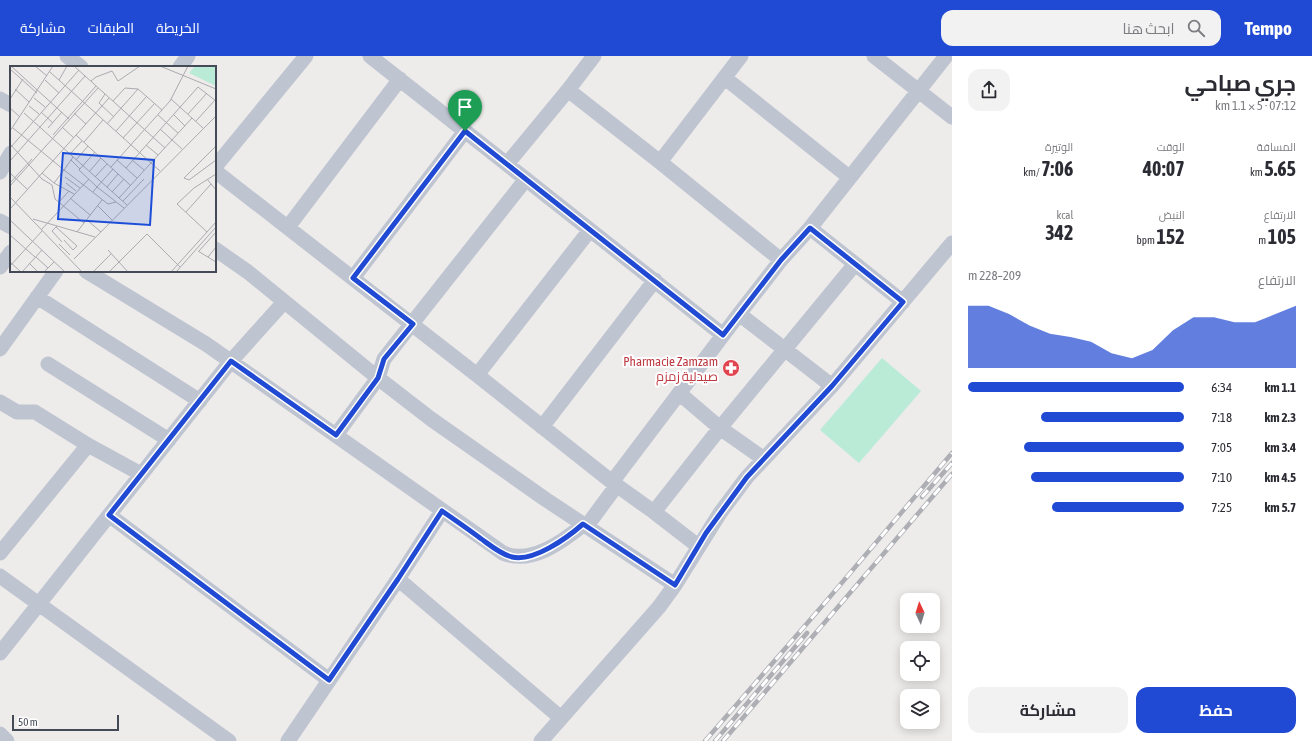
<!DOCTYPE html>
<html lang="ar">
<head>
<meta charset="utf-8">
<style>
  :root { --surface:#fff; --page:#f2f2f3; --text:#2b2b33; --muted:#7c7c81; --accent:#204ad3 }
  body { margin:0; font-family:"Asap Condensed",Cairo,sans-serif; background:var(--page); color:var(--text); direction:rtl; height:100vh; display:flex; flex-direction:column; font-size:15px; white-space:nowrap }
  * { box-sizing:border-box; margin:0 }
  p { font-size:13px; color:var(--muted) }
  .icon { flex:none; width:22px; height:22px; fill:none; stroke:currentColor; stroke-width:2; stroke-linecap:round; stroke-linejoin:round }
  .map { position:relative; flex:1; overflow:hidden; direction:ltr }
  .sheet { display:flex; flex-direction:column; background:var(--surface); width:360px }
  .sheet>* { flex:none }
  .needle { width:26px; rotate:356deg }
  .tools { position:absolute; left:900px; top:537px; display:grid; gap:8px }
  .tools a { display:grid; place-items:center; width:40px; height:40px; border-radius:8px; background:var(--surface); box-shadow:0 2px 10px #0003; font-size:20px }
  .scale { position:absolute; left:12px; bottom:10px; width:107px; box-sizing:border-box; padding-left:4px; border:2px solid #444b57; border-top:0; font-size:11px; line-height:14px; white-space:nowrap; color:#444b57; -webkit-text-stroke:3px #fff; paint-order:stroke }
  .pin { position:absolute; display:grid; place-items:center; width:34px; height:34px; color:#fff; margin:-41px -17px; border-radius:50% 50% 50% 0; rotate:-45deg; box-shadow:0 0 4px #0007 }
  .pin .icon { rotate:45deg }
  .round { display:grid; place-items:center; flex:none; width:42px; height:42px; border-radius:12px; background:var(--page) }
  .summary { display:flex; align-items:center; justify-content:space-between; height:68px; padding:0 16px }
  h1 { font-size:22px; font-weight:700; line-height:30px }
  .stats { display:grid; grid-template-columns:repeat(3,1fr); gap:6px; height:68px; padding:4px 16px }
  .stats div { display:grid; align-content:center }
  .stats b { font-size:20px; font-weight:700 }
  .stats small { font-size:11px; font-weight:400 }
  .stats p { font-size:11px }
  .chart { height:112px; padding:8px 16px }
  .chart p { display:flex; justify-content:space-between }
  .chart svg { width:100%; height:72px; margin-top:4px; fill:var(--accent); opacity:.7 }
  .cta { display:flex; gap:8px; margin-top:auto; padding:8px 16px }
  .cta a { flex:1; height:46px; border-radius:12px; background:var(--accent); color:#fff; font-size:16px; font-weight:700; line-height:46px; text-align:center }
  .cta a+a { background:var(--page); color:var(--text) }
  ul { padding:0 16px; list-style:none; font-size:13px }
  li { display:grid; grid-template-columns:64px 48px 1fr; align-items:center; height:30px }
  li i { height:10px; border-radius:5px; background:var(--accent) }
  header { display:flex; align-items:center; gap:24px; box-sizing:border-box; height:56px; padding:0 20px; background:var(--accent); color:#fff }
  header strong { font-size:19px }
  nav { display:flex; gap:22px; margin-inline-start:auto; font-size:14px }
  .search { width:280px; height:36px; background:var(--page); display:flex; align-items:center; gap:10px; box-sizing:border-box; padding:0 14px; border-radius:12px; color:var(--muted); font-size:15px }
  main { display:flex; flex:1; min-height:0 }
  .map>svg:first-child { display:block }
  .green { fill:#b9ebd7 }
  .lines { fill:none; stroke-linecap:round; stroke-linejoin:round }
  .street { stroke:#bec4d0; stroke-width:15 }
  .rail-casing { stroke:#adafb5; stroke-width:4.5 }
  .rail { stroke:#fff; stroke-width:3; stroke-dasharray:9; stroke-linecap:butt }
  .route-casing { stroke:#fff; stroke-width:8 }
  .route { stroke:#204ad3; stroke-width:5 }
  .labels { text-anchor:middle; stroke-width:4; stroke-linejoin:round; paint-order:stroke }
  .health-label { font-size:13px; fill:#be3a42; stroke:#fff; text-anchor:end }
  .inset-road { fill:none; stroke:#aaabb0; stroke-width:1 }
  .view { fill:#1d4ed8; fill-opacity:0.15; stroke:#1d4ed8; stroke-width:2 }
  .inset-edge { fill:none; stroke:#444b57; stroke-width:2 }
</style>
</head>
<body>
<header>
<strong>Tempo</strong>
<div class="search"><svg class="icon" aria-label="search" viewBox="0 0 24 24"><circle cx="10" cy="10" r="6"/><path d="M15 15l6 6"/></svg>ابحث هنا</div>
<nav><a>الخريطة</a><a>الطبقات</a><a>مشاركة</a></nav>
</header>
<main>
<section class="sheet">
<div class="summary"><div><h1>جري صباحي</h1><p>07:12 · 5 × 1.1 km</p></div><a class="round"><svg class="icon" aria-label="share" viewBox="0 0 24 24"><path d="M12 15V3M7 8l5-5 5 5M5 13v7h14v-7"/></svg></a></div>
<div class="stats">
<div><p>المسافة</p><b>5.65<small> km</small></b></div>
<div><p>الوقت</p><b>40:07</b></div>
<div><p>الوتيرة</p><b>7:06<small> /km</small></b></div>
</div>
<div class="stats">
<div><p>الارتفاع</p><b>105<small> m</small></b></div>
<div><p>النبض</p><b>152<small> bpm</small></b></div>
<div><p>kcal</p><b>342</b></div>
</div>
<div class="chart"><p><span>الارتفاع</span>209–228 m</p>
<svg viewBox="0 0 160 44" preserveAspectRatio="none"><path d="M0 44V6L10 6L20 11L30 18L40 23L50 25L60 28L70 35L80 38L90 33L100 21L110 13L120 13L130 16L140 16L150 11L160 6V44z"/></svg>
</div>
<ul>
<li><b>1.1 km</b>6:34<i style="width:100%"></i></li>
<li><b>2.3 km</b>7:18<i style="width:66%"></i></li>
<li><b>3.4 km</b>7:05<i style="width:74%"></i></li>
<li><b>4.5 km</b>7:10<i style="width:71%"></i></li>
<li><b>5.7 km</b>7:25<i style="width:61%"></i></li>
</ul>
<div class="cta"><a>حفظ</a><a>مشاركة</a></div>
</section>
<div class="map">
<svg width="952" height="685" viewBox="0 0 952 685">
  <rect width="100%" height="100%" fill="#eeebeb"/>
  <path class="green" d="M882 302 921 335 859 407 820 374Z"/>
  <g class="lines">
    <path class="street" d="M67 0 81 11
      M370 0 723 279
      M874 0 952 61
      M180 11 188 0
      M725 22 849 121
      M568 34 660 106 781 204
      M0 43 11 49
      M660 106 741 0
      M507 108 568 34 594 0
      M215 111 306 0
      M215 115 477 319 612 426 654 456 698 490
      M0 116 11 97
      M526 123 384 303 378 322 431 363 545 443 675 529
      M0 165 11 171
      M288 171 400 23
      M810 172 903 246
      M215 193 248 216 378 322 336 379
      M0 211 11 196
      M86 215 206 288 503 497C531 509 562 486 583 469
      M353 222 465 75
      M37 241 200 345
      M739 258 832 330
      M0 293 56 215
      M48 308 169 384
      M477 319 590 174
      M679 337 720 372 764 403
      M0 346 17 356H35L88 389 141 418
      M542 371 655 224
      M612 426 739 258 781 204 810 172 946 0
      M654 456 720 372 855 208
      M109 459 329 624
      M586 471 617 429
      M0 497 88 389
      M0 520 229 685
      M398 523 561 662
      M0 597 231 305 284 246
      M0 678 7 685
      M288 685 398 523 442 455
      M541 685 659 551 675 529 720 457 747 421 832 330 952 187"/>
    <g class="rail-casing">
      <path id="rail" d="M922 441 952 407
        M705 685 823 549 952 397
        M715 685 807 577
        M723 685 952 418"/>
    </g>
    <use href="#rail" class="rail"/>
  </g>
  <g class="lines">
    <g class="route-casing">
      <path id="route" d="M465 75 723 279 781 204 810 172 903 246 832 330 747 421 706 477 675 529 583 468C567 482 534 506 512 501 500 498 490 489 480 482 468 473 455 464 442 455L398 523 329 624 109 459 231 305 336 379 378 322 384 303 413 268 353 222Z"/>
    </g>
    <use href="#route" class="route"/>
  </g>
  <defs>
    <g id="pharmacy-disc" transform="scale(0.9)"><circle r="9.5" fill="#e0444e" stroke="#fff"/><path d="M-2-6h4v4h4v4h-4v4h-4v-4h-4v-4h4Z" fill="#fff"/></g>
  </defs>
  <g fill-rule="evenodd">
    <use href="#pharmacy-disc" x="731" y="312"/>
  </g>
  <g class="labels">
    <g class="health-label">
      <text x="718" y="310">Pharmacie Zamzam<tspan x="718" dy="15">صيدلية زمزم</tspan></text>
    </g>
  </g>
  <g transform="translate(10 10)">
    <rect width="206" height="206" fill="#eeebeb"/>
    <path d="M185 0H206V20L179 7Z" fill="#b9ebd7"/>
    <path class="inset-road" d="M1 0 59 53M25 0 37 10M64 0 155 82M150 0 206 23M0 3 27 27M40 6 150 105M35 14 49 27M49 14 57 0M81 15 86 11 102 5 108 15 130 0M5 23 19 36M95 28 89 37 104 51M24 32 35 41M0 33 13 13M161 33 193 62M103 35 115 22 128 23 152 44M19 40 29 48M0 42 10 51M31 46 43 57M14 47 117 139M64 47 76 58M163 48 175 60M178 48 197 27M148 49 168 67M186 55 205 34M97 58 128 23M52 61 64 72M3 62 54 104 44 117 32 107M38 62 52 46M150 63 172 83M0 65 43 0M106 65 137 30M43 69 86 20M66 69 120 119M113 72 145 37M74 76 93 54M0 78 32 113 42 119 45 133 74 157M136 79 148 89M206 80 174 112 179 114 206 94M0 82 69 4M60 88 72 75M63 91 54 104 98 138 106 136M61 94 70 103M66 94 78 80M107 94 127 112M122 94 134 104M0 95 75 10M101 101 160 35 178 0M116 102 188 21 206 35M103 103 87 121 114 142M79 106 91 92M0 107 17 123M55 111 70 122M85 111 97 98M197 113 206 124M0 117 22 93M44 117 64 128M56 117 66 125M0 120 88 22M97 121 108 108M83 126 87 121 69 104 85 86M102 126 114 113M0 131 72 206M60 132 80 149M109 132 182 52M113 135 134 113M49 136 59 125M88 140 102 154M0 143 99 32M176 146 201 118M23 153 85 171M0 154 55 206M77 154 91 166M47 160 42 165 52 176M46 161 67 180 63 184 54 174M31 164 79 113M67 166 92 134M197 166 206 156M0 169 25 191M49 178 60 189M98 184 118 206M188 185 206 196M189 185 206 166M26 191 38 202M198 191 206 181M64 193 206 50M0 196 11 206M19 197 28 206M0 200 32 165M12 206 32 184M34 206 44 196M83 206 101 188M99 206 137 168 170 201M161 206 197 166 167 138 184 122 206 108M166 206 206 161"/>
    <path class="view" d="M53 87 144 94 140 159 48 153Z"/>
    <rect width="206" height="206" class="inset-edge"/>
  </g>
</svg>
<div class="tools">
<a><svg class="needle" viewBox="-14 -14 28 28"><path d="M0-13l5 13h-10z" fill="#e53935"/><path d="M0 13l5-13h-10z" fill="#7c7c81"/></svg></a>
<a><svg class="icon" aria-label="locate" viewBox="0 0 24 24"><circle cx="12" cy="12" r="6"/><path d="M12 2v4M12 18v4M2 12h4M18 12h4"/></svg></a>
<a><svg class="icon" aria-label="layers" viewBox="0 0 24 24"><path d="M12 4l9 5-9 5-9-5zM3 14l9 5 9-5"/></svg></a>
</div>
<div class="scale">50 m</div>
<div class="pin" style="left:465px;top:75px;background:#1e9e55"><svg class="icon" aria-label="arrive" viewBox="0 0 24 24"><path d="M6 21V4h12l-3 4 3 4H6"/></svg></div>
</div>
</main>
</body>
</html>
